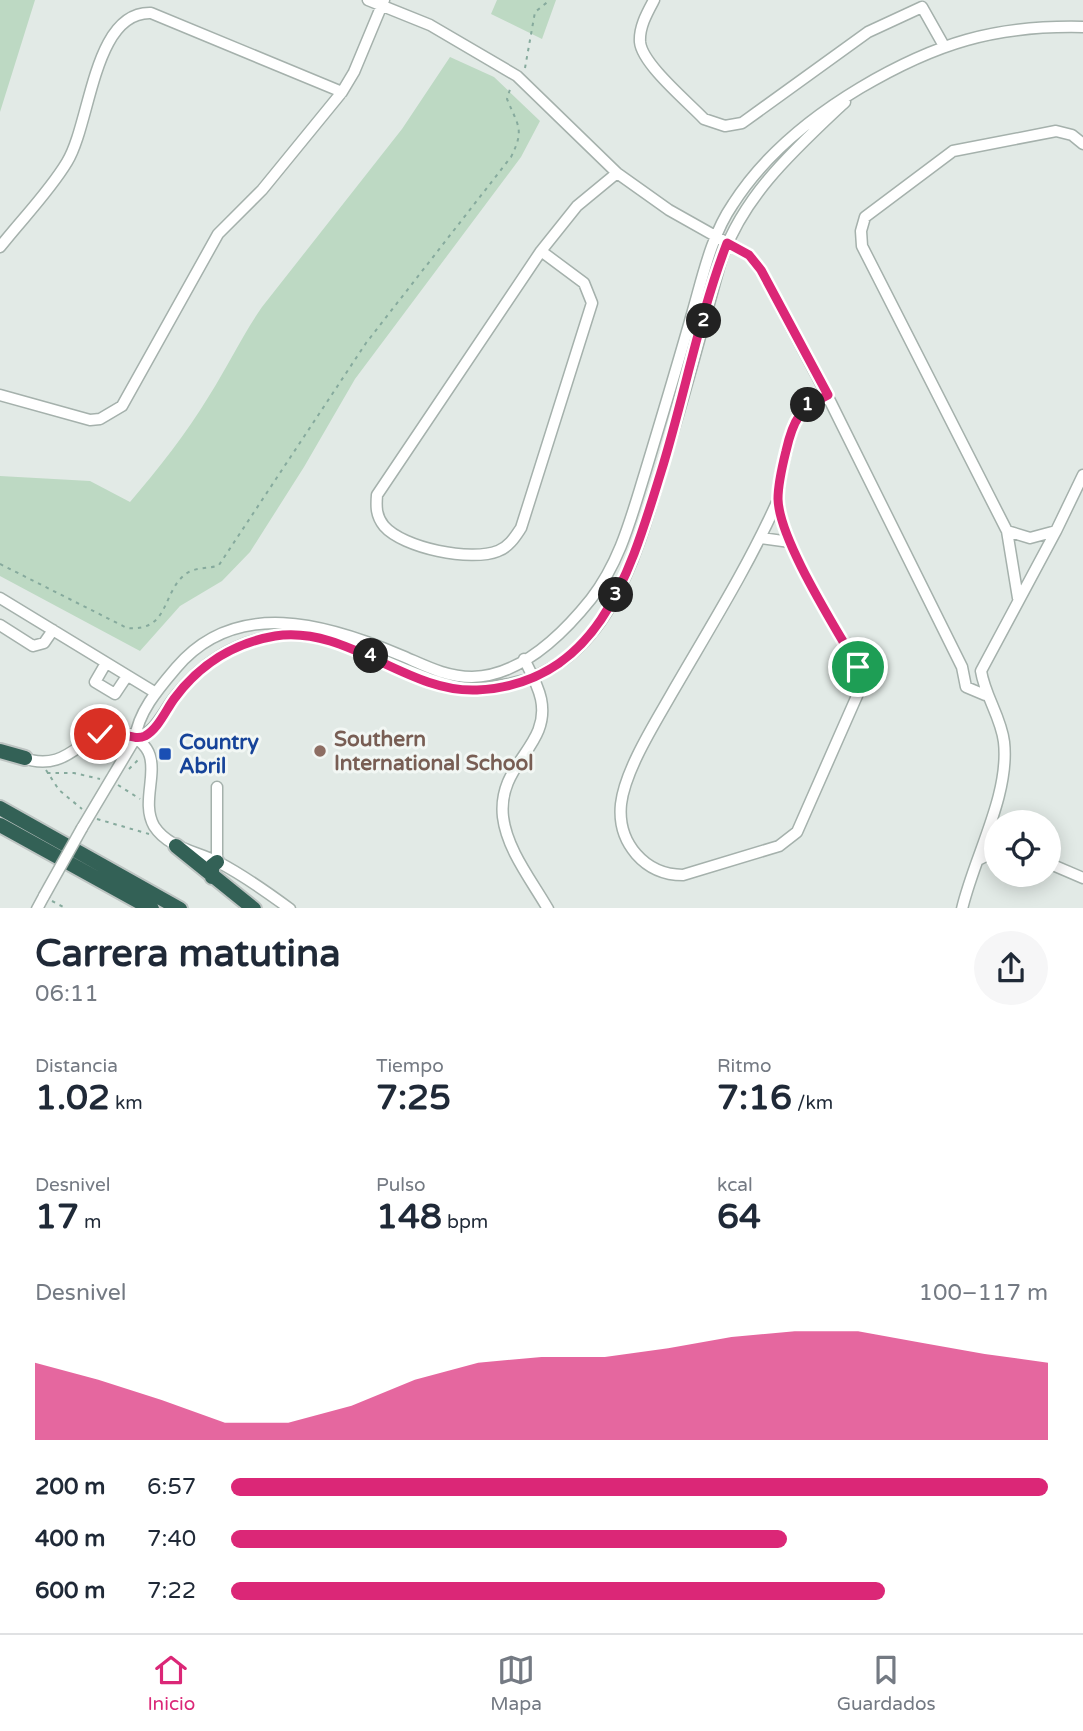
<!DOCTYPE html>
<html lang="es">
<head>
<meta charset="utf-8">
<style>
  :root { --surface:#fff; --page:#f6f6f7; --text:#1f2937; --muted:#747a83; --line:#e0e1e3; --accent:#db2777 }
  body { margin:0; font-family:"Varela Round",sans-serif; background:var(--page); color:var(--text); height:100vh; display:flex; flex-direction:column; font-size:26px; white-space:nowrap }
  * { box-sizing:border-box; margin:0 }
  p { font-size:23px; color:var(--muted) }
  .icon { flex:none; width:38px; height:38px; fill:none; stroke:currentColor; stroke-width:2; stroke-linecap:round; stroke-linejoin:round }
  .map { position:relative; height:908px; overflow:hidden }
  .details { display:flex; flex-direction:column; background:var(--surface); flex:1 }
  .details>* { flex:none }
  .controls { position:absolute; left:984px; top:810px; display:grid; gap:14px }
  .controls a { display:grid; place-items:center; width:77px; height:77px; border-radius:50%; background:var(--surface); box-shadow:0 4px 18px #0003; font-size:35px }
  .pin { position:absolute; display:grid; place-items:center; width:60px; height:60px; color:#fff; margin:-30px; border:4px solid #fff; border-radius:50%; box-shadow:0 2px 7px #0007 }
  .km { position:absolute; width:35px; height:35px; margin:-18px; border-radius:50%; background:#222; color:#fff; font-size:19px; line-height:35px; text-align:center }
  .round { display:grid; place-items:center; flex:none; width:74px; height:74px; border-radius:37px; background:var(--page) }
  .summary { display:flex; align-items:center; justify-content:space-between; height:119px; padding:0 35px }
  h1 { font-size:38px; font-weight:700; line-height:52px }
  .metrics { display:grid; grid-template-columns:repeat(3,1fr); gap:10px; height:119px; padding:7px 35px }
  .metrics div { display:grid; align-content:center }
  .metrics b { font-size:35px; font-weight:700 }
  .metrics small { font-size:19px; font-weight:400 }
  .metrics p { font-size:19px }
  .chart { height:196px; padding:14px 35px }
  .chart p { display:flex; justify-content:space-between }
  .chart svg { width:100%; height:126px; margin-top:7px; fill:var(--accent); opacity:.7 }
  ul { padding:0 35px; list-style:none; font-size:23px }
  li { display:grid; grid-template-columns:112px 84px 1fr; align-items:center; height:52px }
  li i { height:18px; border-radius:9px; background:var(--accent) }
  .dock { display:flex; justify-content:space-around; align-items:center; height:98px; border-top:2px solid var(--line); background:var(--surface); font-size:19px; color:var(--muted) }
  .dock a { display:grid; justify-items:center; gap:4px }
  .dock .selected { color:var(--accent) }
  .map>svg:first-child { display:block }
  .green { fill:#bdd9c3 }
  .lines { fill:none; stroke-linecap:round; stroke-linejoin:round }
  .minor-casing { stroke:#a5b1ac; stroke-width:13 }
  .highway-casing { stroke:#bdc4c2; stroke-width:18 }
  .path { stroke:#86aa9d; stroke-width:2; stroke-dasharray:3.5 5; stroke-linecap:butt }
  .minor { stroke:#fff; stroke-width:10 }
  .highway { stroke:#336156; stroke-width:14 }
  .minor-bridge-casing { stroke:#a5b1ac; stroke-width:13; stroke-linecap:butt }
  .minor-bridge { stroke:#fff; stroke-width:10 }
  .route-casing { stroke:#fff; stroke-width:14 }
  .route { stroke:#db2777; stroke-width:9 }
  .education-dot { fill:#8d6e63; stroke:#f2f7f4; stroke-width:2.5 }
  .transit-dot { fill:#1a4fb4; stroke:#f2f7f4; stroke-width:2.5 }
  .labels { text-anchor:middle; stroke-width:6; stroke-linejoin:round; paint-order:stroke }
  .education-label { font-size:21px; font-weight:bold; fill:#785e54; stroke:#f2f7f4; text-anchor:start }
  .transit-label { font-size:21px; font-weight:bold; fill:#164399; stroke:#f2f7f4; text-anchor:start }
</style>
</head>
<body>
<div class="map">
<svg width="1083" height="909" viewBox="0 0 1083 909">
  <rect width="100%" height="100%" fill="#e2eae6"/>
  <path class="green" d="M0 0H35L0 112Z
    M497 0H556L542 39 491 14Z
    M450 57 494 77 540 121 521 157 355 379 304 467 250 552 222 581 180 606 140 651 0 576V476L90 481 130 502C159 468 186 434 209 396 228 366 242 336 262 307L402 129Z"/>
  <g class="lines">
    <g class="minor-casing">
      <path id="minor" d="M368 0 430 25 517 76 617 173 669 210 749 255 761 270 827 395 962 667 966 687 985 695
        M654 0C647 13 639 27 640 42 642 64 688 102 704 119L725 126 742 123 868 32 922 7 944 46
        M0 247C22 219 49 192 67 162 91 123 93 11 151 13L342 92
        M541 251 584 283 592 303 521 528C515 537 509 547 498 551 471 562 403 548 384 526 376 516 376 507 377 495L541 251 577 206 617 173
        M0 395 90 420 100 419 122 406 218 234 262 190 342 92 354 72 384 0
        M778 500C748 567 709 629 672 693 655 723 625 770 621 804 617 843 645 875 683 875L779 846 797 832 860 689 858 667C836 628 779 540 778 499 778 483 782 467 786 452 793 420 799 410 827 395
        M1007 531 1030 538 1056 531
        M761 538 790 542
        M0 598 156 693
        M1018 598 1007 531 862 246 861 231 865 217 953 151 1056 131 1072 135 1083 144
        M0 625 33 646 44 643 53 630
        M524 659C530 671 538 685 541 699 551 747 497 763 503 817 507 850 532 881 548 909
        M106 663 95 682 115 694 127 676
        M135 739C155 733 162 714 174 698 199 665 234 642 275 636 341 626 406 682 472 689 484 690 497 686 509 684 616 663 641 536 668 448 687 387 703 325 720 264 741 197 795 149 845 102
        M21 757C73 778 86 720 124 733 175 751 136 794 154 826 168 848 196 851 218 862 243 875 267 892 290 909
        M217 787V862
        M82 828 135 739C138 712 159 688 176 668 236 597 327 624 400 655 424 665 445 677 472 677 520 676 563 634 591 599 620 562 631 518 645 473 661 420 677 367 692 314 703 276 711 236 733 204 765 154 810 118 860 88 936 43 995 25 1083 27
        M978 860 996 851
        M1048 863 1083 878
        M37 909 44 896
        M962 909C974 857 1010 795 1004 742 1001 717 985 696 981 671L1056 531 1083 475"/>
    </g>
    <g class="highway-casing">
      <path id="highway" d="M0 751 25 758
        M0 808 180 909
        M0 825 152 909
        M176 846 254 909
        M212 877V866L217 862"/>
    </g>
    <path class="path" d="M525 68 535 12 550 0
      M0 564 127 628C171 632 161 591 187 573 196 567 210 569 219 565L366 343 511 157C525 129 518 126 507 99L511 86
      M129 769 140 758
      M46 770 59 790 82 809
      M47 773H74L100 779
      M118 785 140 799
      M97 819 149 834
      M52 901 67 909"/>
    <use href="#minor" class="minor"/>
    <use href="#highway" class="highway"/>
    <g class="minor-bridge-casing">
      <path id="minor-bridge" d="M44 896 82 828"/>
    </g>
    <use href="#minor-bridge" class="minor-bridge"/>
  </g>
  <g class="lines">
    <g class="route-casing">
      <path id="route" d="M100 734C120 728 132 742 145 736 158 729 166 710 174 699 199 665 234 643 275 636 348 625 406 693 477 690 600 684 631 569 661 472 684 398 699 316 727 243L749 255 761 270 828 395C799 409 793 420 786 451 782 467 778 483 778 499 779 540 836 628 858 667"/>
    </g>
    <use href="#route" class="route"/>
  </g>
  <circle class="education-dot" cx="320" cy="751" r="7"/>
  <rect class="transit-dot" x="158" y="747" width="14" height="14" rx="3.5"/>
  <g class="labels">
    <g class="education-label">
      <text x="334" y="746">Southern<tspan x="334" dy="24">International School</tspan></text>
    </g>
    <g class="transit-label">
      <text x="179" y="749">Country<tspan x="179" dy="24">Abril</tspan></text>
    </g>
  </g>
</svg>
<div class="controls">
<a><svg class="icon" aria-label="locate" viewBox="0 0 24 24"><circle cx="12" cy="12" r="6"/><path d="M12 2v4M12 18v4M2 12h4M18 12h4"/></svg></a>
</div>
<div class="pin" style="left:858px;top:667px;background:#1e9e55"><svg class="icon" aria-label="arrive" viewBox="0 0 24 24"><path d="M6 21V4h12l-3 4 3 4H6"/></svg></div>
<div class="pin" style="left:100px;top:734px;background:#d93025"><svg class="icon" aria-label="check" viewBox="0 0 24 24"><path d="M5 12l5 5 9-10"/></svg></div>
<b class="km" style="left:808px;top:405px">1</b>
<b class="km" style="left:704px;top:321px">2</b>
<b class="km" style="left:616px;top:595px">3</b>
<b class="km" style="left:371px;top:656px">4</b>
</div>
<section class="details">
<div class="summary"><div><h1>Carrera matutina</h1><p>06:11</p></div><a class="round"><svg class="icon" aria-label="share" viewBox="0 0 24 24"><path d="M12 15V3M7 8l5-5 5 5M5 13v7h14v-7"/></svg></a></div>
<div class="metrics">
<div><p>Distancia</p><b>1.02<small> km</small></b></div>
<div><p>Tiempo</p><b>7:25</b></div>
<div><p>Ritmo</p><b>7:16<small> /km</small></b></div>
</div>
<div class="metrics">
<div><p>Desnivel</p><b>17<small> m</small></b></div>
<div><p>Pulso</p><b>148<small> bpm</small></b></div>
<div><p>kcal</p><b>64</b></div>
</div>
<div class="chart"><p><span>Desnivel</span>100–117 m</p>
<svg viewBox="0 0 160 44" preserveAspectRatio="none"><path d="M0 44V17L10 23L20 30L30 38L40 38L50 32L60 23L70 17L80 15L90 15L100 12L110 8L120 6L130 6L140 10L150 14L160 17V44z"/></svg>
</div>
<ul>
<li><b>200 m</b>6:57<i style="width:100%"></i></li>
<li><b>400 m</b>7:40<i style="width:68%"></i></li>
<li><b>600 m</b>7:22<i style="width:80%"></i></li>
</ul>
</section>
<nav class="dock">
<a class="selected"><svg class="icon" aria-label="home" viewBox="0 0 24 24"><path d="M3 11l9-7 9 7M6 9v11h12V9"/></svg>Inicio</a>
<a><svg class="icon" aria-label="map" viewBox="0 0 24 24"><path d="M3 6l6-2 6 2 6-2v14l-6 2-6-2-6 2zM9 4v14M15 6v14"/></svg>Mapa</a>
<a><svg class="icon" aria-label="saved" viewBox="0 0 24 24"><path d="M7 4h10v16l-5-4-5 4z"/></svg>Guardados</a>
</nav>
</body>
</html>
